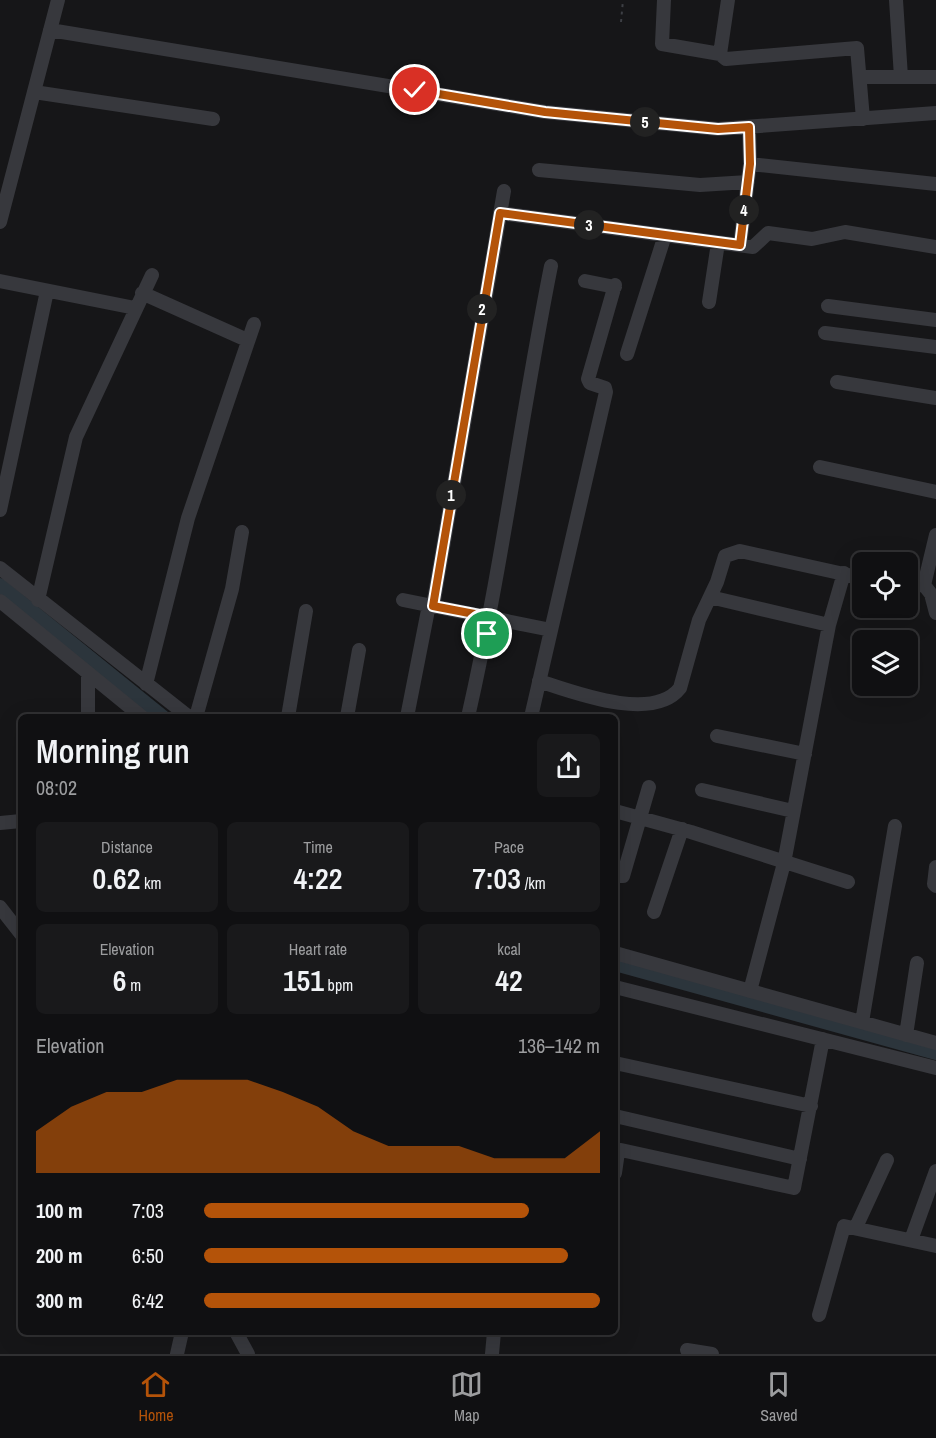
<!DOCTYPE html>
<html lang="en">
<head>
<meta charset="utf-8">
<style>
  :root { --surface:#101012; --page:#19191b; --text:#f1f3f6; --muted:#9c9d9f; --line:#303032; --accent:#b45309 }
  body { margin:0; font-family:"Archivo Narrow",sans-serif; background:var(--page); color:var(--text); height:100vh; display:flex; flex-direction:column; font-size:22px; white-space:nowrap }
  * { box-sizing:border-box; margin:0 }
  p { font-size:20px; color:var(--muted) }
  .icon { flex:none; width:33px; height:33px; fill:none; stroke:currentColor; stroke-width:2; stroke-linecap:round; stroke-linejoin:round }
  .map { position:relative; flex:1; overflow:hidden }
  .sheet { position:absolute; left:18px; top:714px; width:600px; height:621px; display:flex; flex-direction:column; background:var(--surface); border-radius:9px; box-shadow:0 6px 24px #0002,0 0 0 2px var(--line) }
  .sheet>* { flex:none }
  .controls { position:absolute; left:852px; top:552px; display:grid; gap:12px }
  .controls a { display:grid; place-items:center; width:66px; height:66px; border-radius:9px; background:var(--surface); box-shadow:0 6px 24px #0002,0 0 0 2px var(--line); font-size:30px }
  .pin { position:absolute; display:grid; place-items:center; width:51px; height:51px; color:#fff; margin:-26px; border:3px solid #fff; border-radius:50%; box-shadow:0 2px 6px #0007 }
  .km { position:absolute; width:30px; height:30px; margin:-15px; border-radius:50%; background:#222; color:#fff; font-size:16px; line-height:30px; text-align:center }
  .round { display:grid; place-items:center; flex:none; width:63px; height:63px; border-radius:9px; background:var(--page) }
  .headline { display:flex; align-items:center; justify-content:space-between; height:102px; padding:0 18px }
  h1 { font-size:33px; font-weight:600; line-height:45px }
  .metrics { display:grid; grid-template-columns:repeat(3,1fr); gap:9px; height:102px; padding:6px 18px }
  .metrics div { display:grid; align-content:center; border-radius:9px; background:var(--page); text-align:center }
  .metrics b { font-size:30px; font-weight:600 }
  .metrics small { font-size:16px; font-weight:400 }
  .metrics p { font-size:16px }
  .chart { height:168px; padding:12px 18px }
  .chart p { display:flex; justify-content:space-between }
  .chart svg { width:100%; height:108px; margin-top:6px; fill:var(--accent); opacity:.7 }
  ul { padding:0 18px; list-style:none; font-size:20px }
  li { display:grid; grid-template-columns:96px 72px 1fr; align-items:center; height:45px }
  li i { height:15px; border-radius:8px; background:var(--accent) }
  .tab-bar { display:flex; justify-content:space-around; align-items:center; height:84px; border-top:2px solid var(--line); background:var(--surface); font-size:16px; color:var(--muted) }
  .tab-bar a { display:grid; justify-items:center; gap:3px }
  .tab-bar .selected { color:var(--accent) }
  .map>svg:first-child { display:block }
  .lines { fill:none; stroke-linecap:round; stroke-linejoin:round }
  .canal { stroke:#2c353c; stroke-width:14 }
  .path { stroke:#3d3f44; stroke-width:2; stroke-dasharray:3 4.5; stroke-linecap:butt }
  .minor { stroke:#37383d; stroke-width:14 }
  .route-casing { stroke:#fff; stroke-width:12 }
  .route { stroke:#b45309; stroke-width:8 }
</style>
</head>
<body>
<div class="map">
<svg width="936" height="1354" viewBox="0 0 936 1354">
  <rect width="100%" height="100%" fill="#161618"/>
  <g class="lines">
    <path class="canal" d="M0 585 163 717
      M615 964 936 1053"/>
    <path class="path" d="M621 22 623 0"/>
    <path class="minor" d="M664 0 662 44 720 54 726 59 857 48 863 119
      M896 0 901 77
      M50 30 545 112 718 129 936 113
      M720 54 728 0
      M860 77H936
      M34 92 213 119
      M750 164 936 184
      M539 170 700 185 748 182
      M500 213 753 247 768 233 812 239 845 232 936 247
      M0 222 58 0
      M740 245 750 164 749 127
      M0 281 135 308
      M585 281 615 287
      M142 293 247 340
      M709 302 718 243
      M828 306 936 320
      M825 333 936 347
      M627 354 665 235
      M837 382 936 398
      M820 467 936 492
      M0 510 47 291
      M0 568 189 717
      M924 585 936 535
      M924 585 931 594 936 613
      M908 586 924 585
      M710 597 829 625
      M38 600 76 437 152 275
      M403 600 551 630
      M0 601 142 717
      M433 606 504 191
      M539 681C573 692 653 723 680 688L699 620 717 582 725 556 740 551 862 578
      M146 684 188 518 254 324
      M88 717V673
      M196 717 232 589 242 532
      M288 717 306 611
      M347 717 359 650
      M407 717 429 605
      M468 717C502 568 521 416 551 266
      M531 717 606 392 605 388 590 383 588 379 615 285
      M717 736 805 754
      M702 790 793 811
      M615 811 691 832 848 882
      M0 823 21 821
      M936 867 934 884 936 886
      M615 876H623L649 787
      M0 907 21 934
      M654 912 682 829
      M615 953 936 1043
      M615 987 936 1068
      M750 991 784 863 829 625 844 573
      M862 1022 895 826
      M906 1035 917 963
      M615 1063 811 1106
      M615 1116 800 1159
      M615 1173 618 1152 621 1150 794 1188 823 1039
      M856 1227 887 1160
      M911 1240 936 1171
      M819 1315 844 1226 936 1246
      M236 1332 248 1354
      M687 1350 712 1354
      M177 1354 182 1332
      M492 1354 494 1332"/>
  </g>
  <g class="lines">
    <g class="route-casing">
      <path id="route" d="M415 90 545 112 718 129 749 127 750 164 740 245 500 213 433 606 490 617 487 634"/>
    </g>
    <use href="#route" class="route"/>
  </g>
</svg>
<div class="controls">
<a><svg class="icon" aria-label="locate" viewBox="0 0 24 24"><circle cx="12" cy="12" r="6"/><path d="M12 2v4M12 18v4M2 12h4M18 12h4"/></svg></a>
<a><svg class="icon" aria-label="layers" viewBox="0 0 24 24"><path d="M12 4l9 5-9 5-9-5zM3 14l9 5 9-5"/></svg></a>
</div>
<div class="pin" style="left:487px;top:634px;background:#1e9e55"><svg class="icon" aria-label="arrive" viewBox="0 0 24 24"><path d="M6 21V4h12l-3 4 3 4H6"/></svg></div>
<div class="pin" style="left:415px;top:90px;background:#d93025"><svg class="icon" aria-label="check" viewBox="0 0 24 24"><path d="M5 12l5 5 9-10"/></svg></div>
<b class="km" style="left:451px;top:495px">1</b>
<b class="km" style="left:482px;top:309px">2</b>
<b class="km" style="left:589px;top:225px">3</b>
<b class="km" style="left:744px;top:210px">4</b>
<b class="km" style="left:645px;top:122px">5</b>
<section class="sheet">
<div class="headline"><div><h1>Morning run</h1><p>08:02</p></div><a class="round"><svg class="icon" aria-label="share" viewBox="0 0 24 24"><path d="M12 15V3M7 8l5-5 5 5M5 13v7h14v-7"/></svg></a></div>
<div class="metrics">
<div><p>Distance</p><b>0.62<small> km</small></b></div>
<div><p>Time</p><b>4:22</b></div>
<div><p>Pace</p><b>7:03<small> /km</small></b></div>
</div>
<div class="metrics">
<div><p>Elevation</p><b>6<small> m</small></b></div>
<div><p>Heart rate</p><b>151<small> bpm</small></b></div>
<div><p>kcal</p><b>42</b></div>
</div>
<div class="chart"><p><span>Elevation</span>136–142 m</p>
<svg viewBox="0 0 160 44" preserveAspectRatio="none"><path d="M0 44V27L10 17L20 11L30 11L40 6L50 6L60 6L70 11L80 17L90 27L100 33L110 33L120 33L130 38L140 38L150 38L160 27V44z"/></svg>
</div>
<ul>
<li><b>100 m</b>7:03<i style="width:82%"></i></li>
<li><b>200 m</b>6:50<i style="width:92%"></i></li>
<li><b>300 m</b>6:42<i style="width:100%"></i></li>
</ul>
</section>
</div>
<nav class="tab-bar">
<a class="selected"><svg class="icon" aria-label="home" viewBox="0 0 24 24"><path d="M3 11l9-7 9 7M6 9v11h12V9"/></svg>Home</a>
<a><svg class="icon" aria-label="map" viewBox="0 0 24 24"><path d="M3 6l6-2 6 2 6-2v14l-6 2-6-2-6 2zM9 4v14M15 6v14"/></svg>Map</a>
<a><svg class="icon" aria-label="saved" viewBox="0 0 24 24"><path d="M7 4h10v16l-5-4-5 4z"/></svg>Saved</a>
</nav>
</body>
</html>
